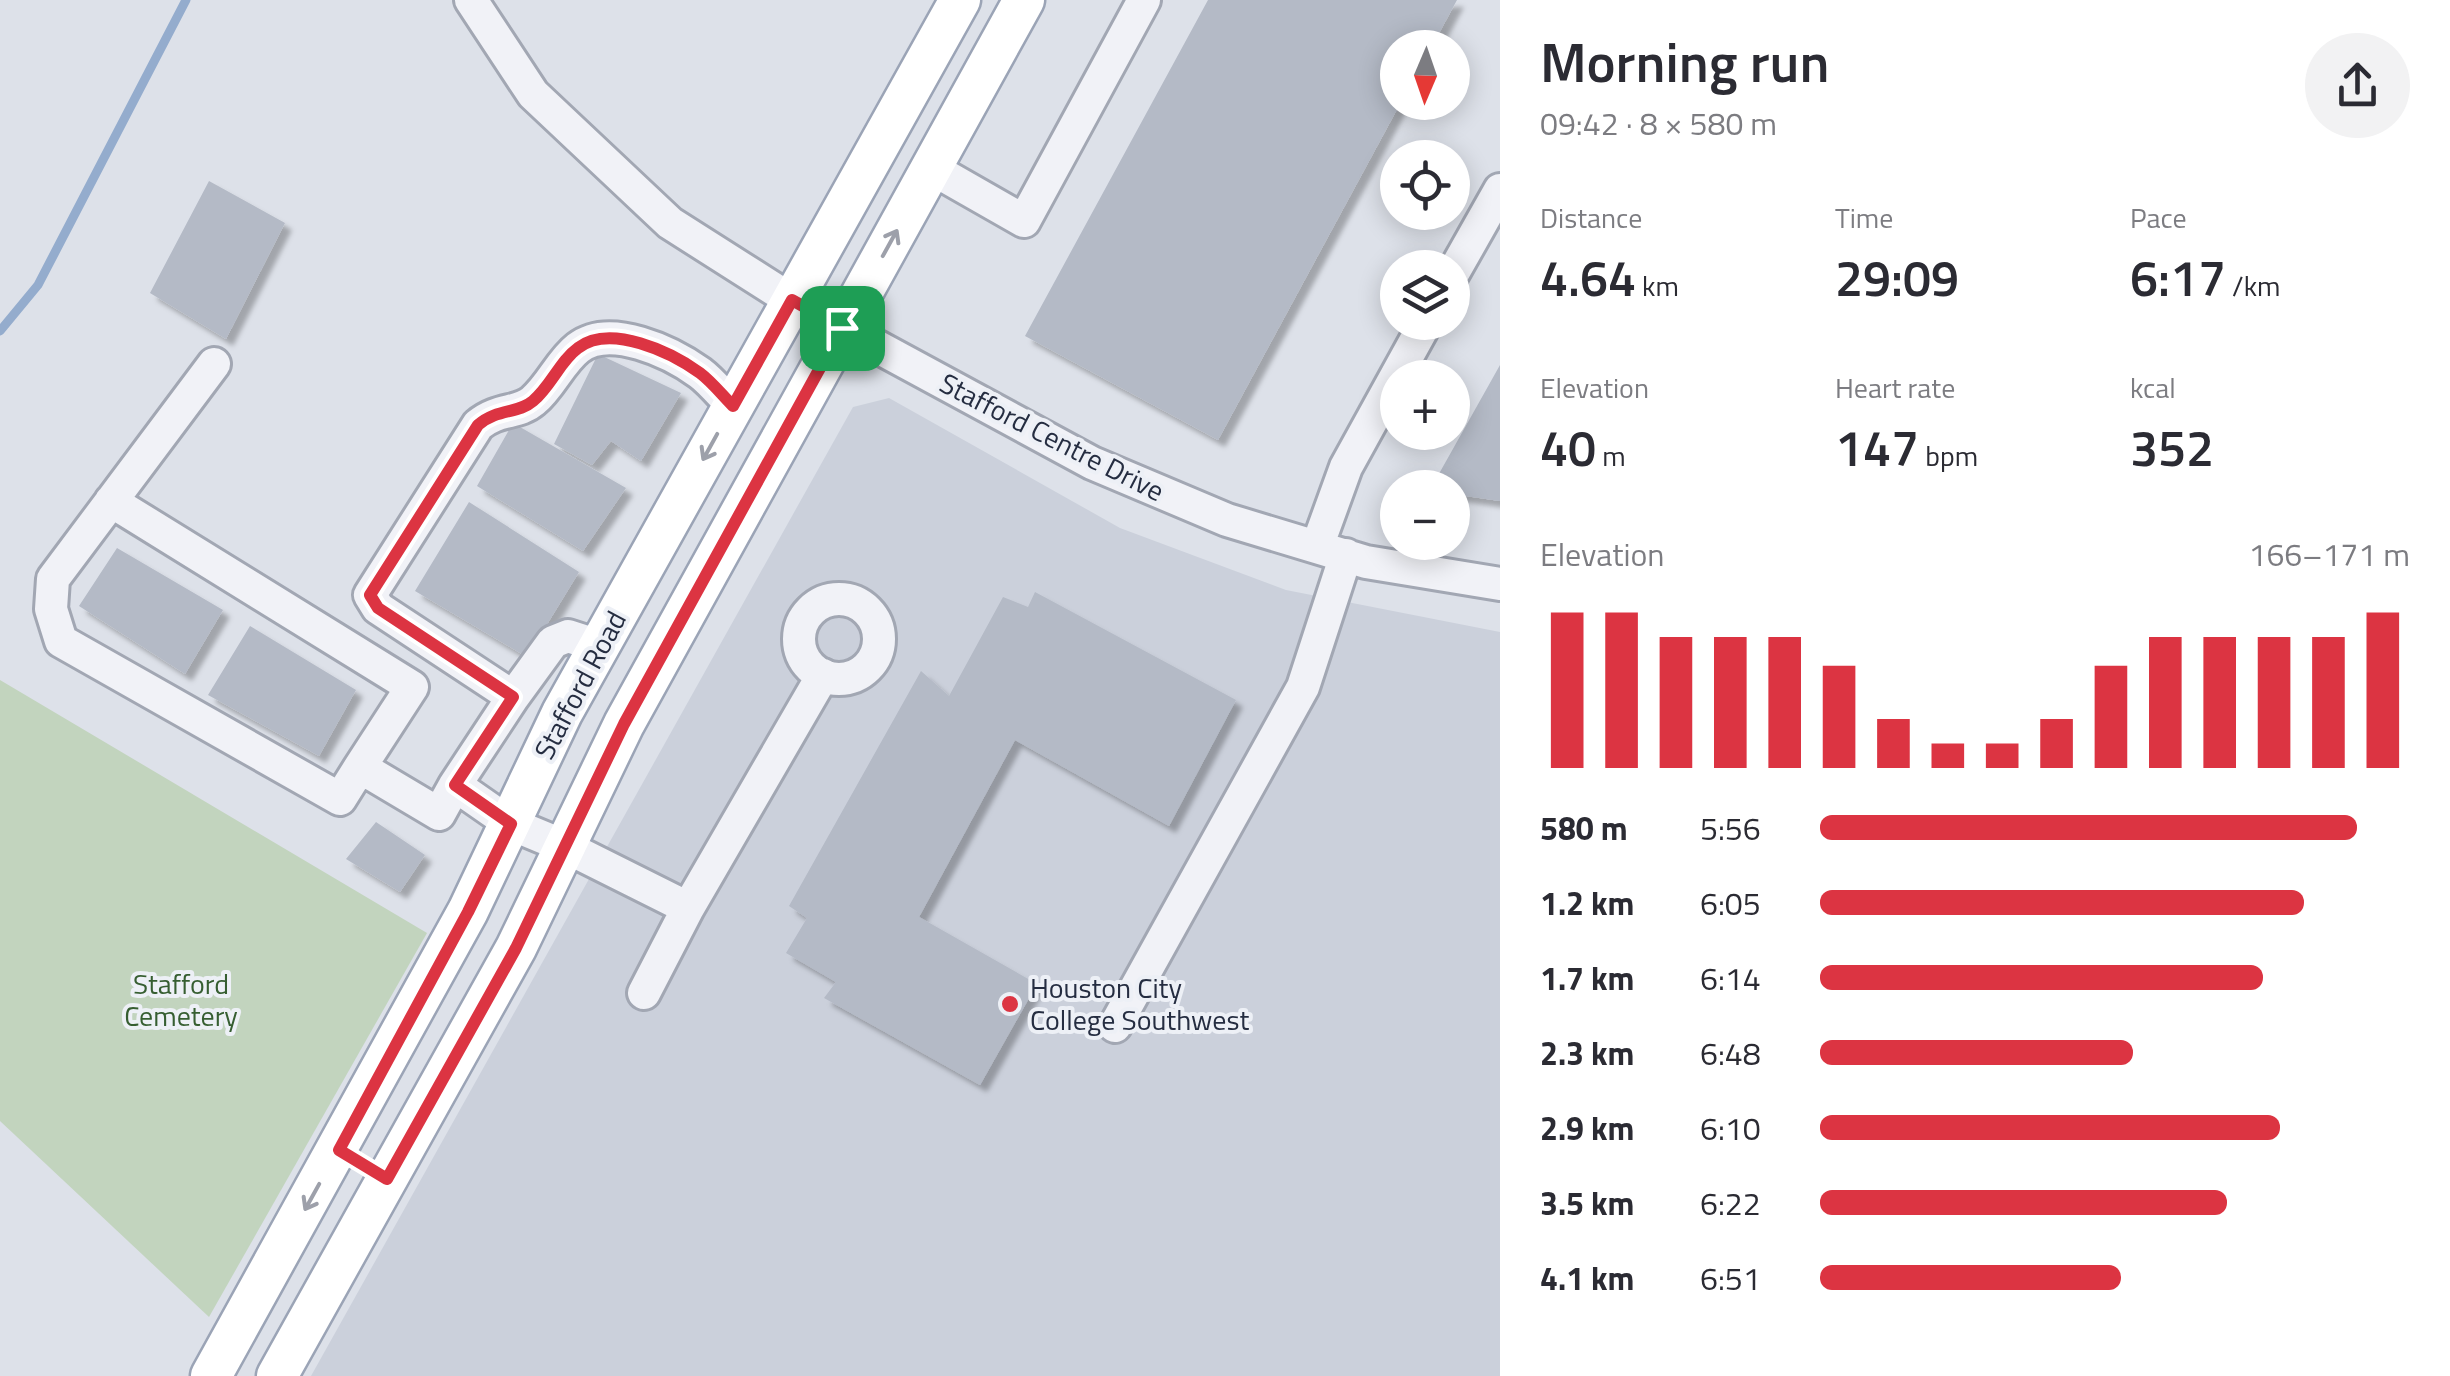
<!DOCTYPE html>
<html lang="en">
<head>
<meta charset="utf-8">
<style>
  :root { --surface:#fff; --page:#f2f2f3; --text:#2b2b33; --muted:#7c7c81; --accent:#dc3442 }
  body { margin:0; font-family:"Titillium Web",sans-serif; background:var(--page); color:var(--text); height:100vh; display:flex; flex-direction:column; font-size:38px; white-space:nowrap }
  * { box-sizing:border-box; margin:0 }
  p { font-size:32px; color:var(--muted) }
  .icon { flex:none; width:55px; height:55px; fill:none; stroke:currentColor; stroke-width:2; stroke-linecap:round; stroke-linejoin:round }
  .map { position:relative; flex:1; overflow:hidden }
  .sheet { display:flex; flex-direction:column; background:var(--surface); width:950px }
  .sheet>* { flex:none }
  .needle { width:65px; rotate:182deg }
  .tools { position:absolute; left:1380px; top:30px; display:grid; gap:20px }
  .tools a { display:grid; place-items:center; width:90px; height:90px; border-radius:50%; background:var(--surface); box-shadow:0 5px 25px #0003; font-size:50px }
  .pin { position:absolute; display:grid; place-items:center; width:85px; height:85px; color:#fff; margin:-42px; border-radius:20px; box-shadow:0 5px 15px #0006 }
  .round { display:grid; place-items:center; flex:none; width:105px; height:105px; border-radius:52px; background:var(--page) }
  .headline { display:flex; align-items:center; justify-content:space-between; height:170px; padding:0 40px }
  h1 { font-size:55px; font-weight:600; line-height:75px }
  .metrics { display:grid; grid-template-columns:repeat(3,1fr); gap:15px; height:170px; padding:10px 40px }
  .metrics div { display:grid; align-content:center }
  .metrics b { font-size:50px; font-weight:600 }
  .metrics small { font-size:28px; font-weight:400 }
  .metrics p { font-size:28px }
  .chart { height:280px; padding:20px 40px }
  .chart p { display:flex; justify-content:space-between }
  .chart svg { width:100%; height:180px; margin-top:10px; stroke:var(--accent); stroke-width:6 }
  ul { padding:0 40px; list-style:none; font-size:32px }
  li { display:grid; grid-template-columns:160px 120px 1fr; align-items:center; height:75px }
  li i { height:25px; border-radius:12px; background:var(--accent) }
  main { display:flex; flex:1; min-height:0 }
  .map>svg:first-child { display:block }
  .built { fill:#cbd0db }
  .green { fill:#c2d4be }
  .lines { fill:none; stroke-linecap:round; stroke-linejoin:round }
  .stream { stroke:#94accd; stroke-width:9 }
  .building { fill:#b4bac6; filter:url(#shadow) }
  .minor-casing { stroke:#a2a7b3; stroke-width:38 }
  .major-casing { stroke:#9ba4b6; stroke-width:45 }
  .minor { stroke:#f1f2f7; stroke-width:32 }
  .major { stroke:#fff; stroke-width:40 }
  .oneway { stroke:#9da0aa }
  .route-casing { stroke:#fff; stroke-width:20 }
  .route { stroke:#dc3442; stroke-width:12 }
  .poi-dot { fill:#dc3442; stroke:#edf0f6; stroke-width:4 }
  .labels { text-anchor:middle; stroke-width:8; stroke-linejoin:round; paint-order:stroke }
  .street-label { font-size:28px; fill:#252d41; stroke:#edf0f6 }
  .park-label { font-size:28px; fill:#365e31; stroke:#edf0f6 }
  .poi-label { font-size:28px; fill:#252d41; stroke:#edf0f6; text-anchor:start }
</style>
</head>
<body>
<main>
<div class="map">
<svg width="1500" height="1376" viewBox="0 0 1500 1376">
  <defs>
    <filter id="shadow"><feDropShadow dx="7" dy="7" stdDeviation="2.5" flood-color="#0004"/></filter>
  </defs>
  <rect width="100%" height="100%" fill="#dde1e9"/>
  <path class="built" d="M889 398 1120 528 1286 590 1500 632V1376H311L853 407Z"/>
  <path class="green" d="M0 680 427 933 209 1317 0 1121Z"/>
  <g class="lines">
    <path class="stream" d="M0 331 38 285 186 0"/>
  </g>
  <path class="building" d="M1208 0H1457L1431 48H1398V102H1401L1218 440 1025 336Z
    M209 181 285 223 226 339 150 293Z
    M598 354 681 393 641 461 611 441 592 465 554 444Z
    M1500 365V501L1452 494V488H1431Z
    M513 423 626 488 583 551 477 486Z
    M469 502 579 572 527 657 415 591Z
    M117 548 223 610 185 674 79 606Z
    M1035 592 1236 700 1169 826 1015 740 919 917 1037 984 980 1085 824 998 836 982 786 953 807 918 789 906 921 671 949 696 1003 597 1028 607Z
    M250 626 356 690 319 756 208 695Z
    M376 822 425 855 400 892 346 859Z"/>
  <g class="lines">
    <g class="minor-casing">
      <path id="minor" d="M471 0 533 94 670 223 791 300 1092 463 1227 520 1366 562 1500 584
        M931 168 1024 221 1144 0
        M1452 275 1500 190
        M214 364 53 579 51 609 61 641 340 799 360 767 439 814 455 785 511 824 564 846 688 908
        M111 501 412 687 360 767
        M1317 547 1346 467 1426 322
        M799 639a40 40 0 1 1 80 0a40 40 0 1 1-80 0Z
        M513 697 553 642 568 636 599 646
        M455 785 513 697 378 608 370 595 478 425C498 408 518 414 533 401 551 386 560 362 578 348 610 323 671 352 700 373 712 382 722 395 733 406
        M644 993 688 908 823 675
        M1115 1026 1303 687 1346 555"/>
    </g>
    <g class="major-casing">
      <path id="major" d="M211 1376 468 911 562 713 960 0
        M277 1376 516 948 624 724 1024 0"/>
    </g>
    <use href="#minor" class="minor"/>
    <use href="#major" class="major"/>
  </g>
  <defs><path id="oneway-shaft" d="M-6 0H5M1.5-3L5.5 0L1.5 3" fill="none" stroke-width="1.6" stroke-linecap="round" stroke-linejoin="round" transform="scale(2.5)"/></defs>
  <g class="oneway">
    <use href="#oneway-shaft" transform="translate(890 243) rotate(-61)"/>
    <use href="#oneway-shaft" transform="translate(710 447) rotate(119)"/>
    <use href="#oneway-shaft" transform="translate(312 1197) rotate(119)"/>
  </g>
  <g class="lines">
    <g class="route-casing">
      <path id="route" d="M792 300 842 328 624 724 516 948 387 1179 339 1150 468 912 511 824 455 785 513 697 378 608 370 595 478 425C498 408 518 414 533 401 551 386 560 361 578 348 610 323 671 352 700 373 712 382 722 395 733 406Z"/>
    </g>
    <use href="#route" class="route"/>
  </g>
  <circle class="poi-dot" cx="1010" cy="1004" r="10"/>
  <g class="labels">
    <g class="street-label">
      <text transform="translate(1052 437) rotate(27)" y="10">Stafford Centre Drive</text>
      <text transform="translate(580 685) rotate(-62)" y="10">Stafford Road</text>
    </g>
    <g class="park-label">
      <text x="181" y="994">Stafford<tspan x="181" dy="32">Cemetery</tspan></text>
    </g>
    <g class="poi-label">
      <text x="1030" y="998">Houston City<tspan x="1030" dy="32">College Southwest</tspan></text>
    </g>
  </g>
</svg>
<div class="tools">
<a><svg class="needle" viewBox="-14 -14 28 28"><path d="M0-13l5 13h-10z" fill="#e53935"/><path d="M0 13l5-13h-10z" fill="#7c7c81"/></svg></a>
<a><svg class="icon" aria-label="locate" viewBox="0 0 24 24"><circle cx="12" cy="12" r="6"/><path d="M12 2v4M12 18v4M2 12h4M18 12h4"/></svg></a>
<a><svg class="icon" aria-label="layers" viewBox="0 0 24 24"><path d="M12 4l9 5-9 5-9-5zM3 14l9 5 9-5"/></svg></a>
<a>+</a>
<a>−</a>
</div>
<div class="pin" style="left:842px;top:328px;background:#1e9e55"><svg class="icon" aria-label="arrive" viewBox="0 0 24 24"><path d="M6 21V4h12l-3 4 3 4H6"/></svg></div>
</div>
<section class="sheet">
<div class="headline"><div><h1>Morning run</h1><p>09:42 · 8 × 580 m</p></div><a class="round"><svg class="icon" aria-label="share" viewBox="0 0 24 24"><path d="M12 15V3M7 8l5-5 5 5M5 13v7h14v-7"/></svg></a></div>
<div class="metrics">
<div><p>Distance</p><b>4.64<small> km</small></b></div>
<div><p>Time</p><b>29:09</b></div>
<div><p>Pace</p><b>6:17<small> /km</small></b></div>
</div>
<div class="metrics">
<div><p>Elevation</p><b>40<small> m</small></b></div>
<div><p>Heart rate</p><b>147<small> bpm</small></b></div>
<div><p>kcal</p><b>352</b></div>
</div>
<div class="chart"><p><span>Elevation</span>166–171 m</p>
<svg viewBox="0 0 160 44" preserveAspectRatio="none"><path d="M5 44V6M15 44V6M25 44V12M35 44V12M45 44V12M55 44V19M65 44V32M75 44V38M85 44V38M95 44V32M105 44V19M115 44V12M125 44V12M135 44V12M145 44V12M155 44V6"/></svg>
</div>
<ul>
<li><b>580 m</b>5:56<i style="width:91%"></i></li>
<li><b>1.2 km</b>6:05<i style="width:82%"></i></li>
<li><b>1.7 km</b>6:14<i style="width:75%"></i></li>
<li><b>2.3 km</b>6:48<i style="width:53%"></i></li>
<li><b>2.9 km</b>6:10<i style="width:78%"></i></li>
<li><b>3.5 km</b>6:22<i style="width:69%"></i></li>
<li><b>4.1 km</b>6:51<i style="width:51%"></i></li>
</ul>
</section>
</main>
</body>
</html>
